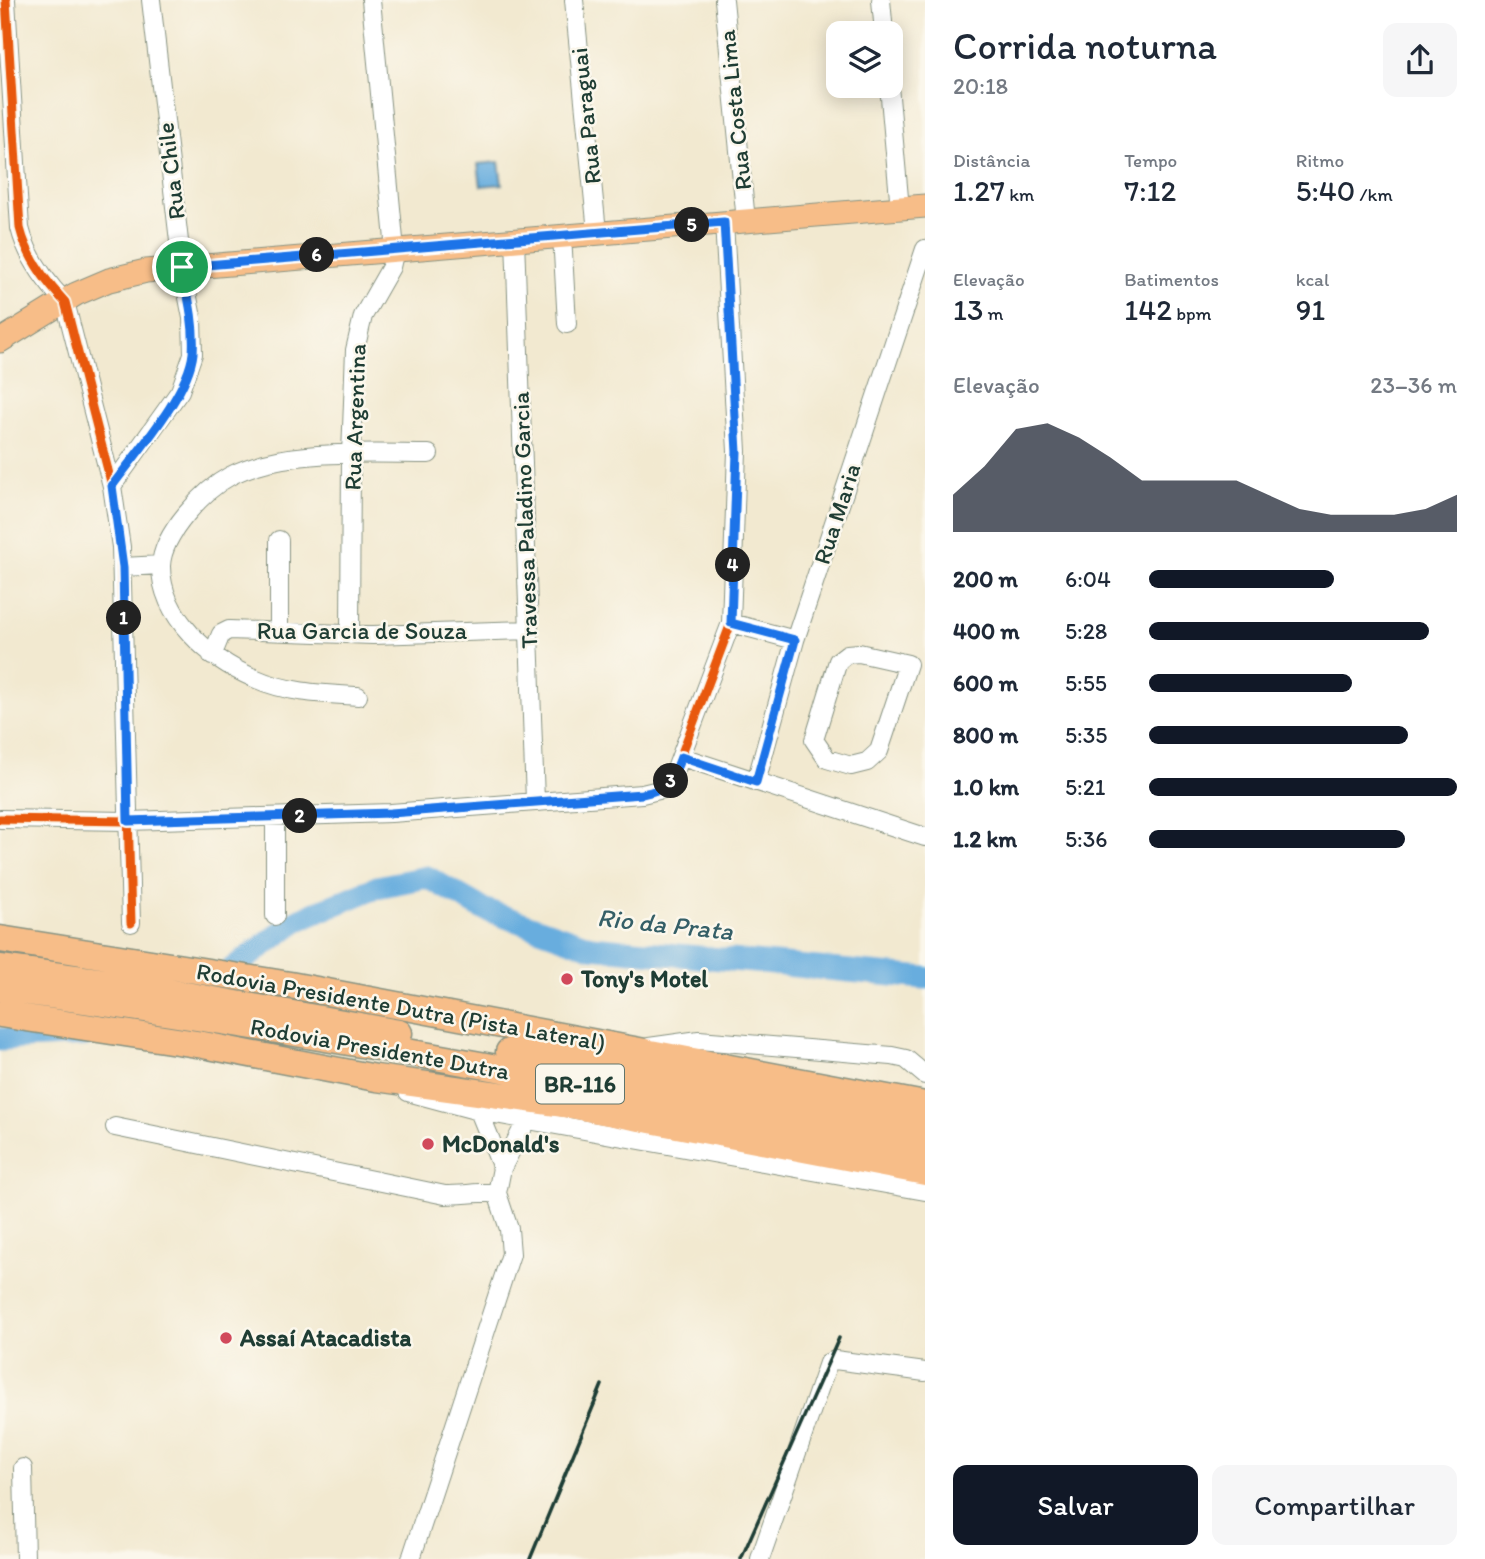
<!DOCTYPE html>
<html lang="pt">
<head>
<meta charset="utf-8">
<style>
  :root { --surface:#fff; --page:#f6f6f7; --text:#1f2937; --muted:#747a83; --accent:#111827 }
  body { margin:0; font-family:Itim,sans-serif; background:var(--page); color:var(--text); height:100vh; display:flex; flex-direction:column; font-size:26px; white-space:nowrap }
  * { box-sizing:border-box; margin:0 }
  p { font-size:23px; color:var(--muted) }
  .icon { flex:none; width:38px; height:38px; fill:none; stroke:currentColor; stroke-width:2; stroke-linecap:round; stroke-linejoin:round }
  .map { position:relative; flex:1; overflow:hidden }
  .side { display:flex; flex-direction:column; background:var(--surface); width:560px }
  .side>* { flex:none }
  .buttons { position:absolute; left:826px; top:21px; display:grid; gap:14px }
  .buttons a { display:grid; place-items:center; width:77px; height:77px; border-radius:14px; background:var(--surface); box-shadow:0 4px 18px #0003; font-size:35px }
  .pin { position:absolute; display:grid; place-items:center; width:60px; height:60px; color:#fff; margin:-30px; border:4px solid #fff; border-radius:50%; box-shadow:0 2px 7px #0007 }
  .km { position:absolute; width:35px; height:35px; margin:-18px; border-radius:50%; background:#222; color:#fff; font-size:19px; line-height:35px; text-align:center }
  .round { display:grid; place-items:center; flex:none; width:74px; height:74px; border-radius:14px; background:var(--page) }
  .headline { display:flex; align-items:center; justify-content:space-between; height:119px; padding:0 28px }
  h1 { font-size:38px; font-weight:600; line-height:52px }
  .figures { display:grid; grid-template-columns:repeat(3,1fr); gap:10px; height:119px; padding:7px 28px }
  .figures div { display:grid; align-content:center }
  .figures b { font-size:30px; font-weight:600 }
  .figures small { font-size:19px; font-weight:400 }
  .figures p { font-size:19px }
  .chart { height:196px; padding:14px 28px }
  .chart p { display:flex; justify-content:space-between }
  .chart svg { width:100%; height:126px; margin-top:7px; fill:var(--accent); opacity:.7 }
  .cta { display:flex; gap:14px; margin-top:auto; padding:14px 28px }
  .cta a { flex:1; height:80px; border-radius:14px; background:var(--accent); color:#fff; font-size:28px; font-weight:600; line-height:80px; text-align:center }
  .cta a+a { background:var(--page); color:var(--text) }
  ul { padding:0 28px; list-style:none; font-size:23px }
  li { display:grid; grid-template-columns:112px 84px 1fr; align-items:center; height:52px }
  li i { height:18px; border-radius:9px; background:var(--accent) }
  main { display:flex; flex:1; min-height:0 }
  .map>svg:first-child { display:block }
  .water { fill:#68adde; stroke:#447589; stroke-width:2 }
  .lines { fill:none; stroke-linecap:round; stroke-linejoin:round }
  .river { stroke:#68adde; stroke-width:23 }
  .minor-casing { stroke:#889382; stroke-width:20 }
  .major-casing { stroke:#889382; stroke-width:25 }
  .highway-casing { stroke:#889382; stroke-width:29 }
  .minor { stroke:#fff; stroke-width:18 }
  .major { stroke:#f7bd88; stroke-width:23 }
  .highway { stroke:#f7bd88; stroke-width:26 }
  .rail { stroke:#1f3d34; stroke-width:3.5 }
  .cycleway-casing { stroke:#fbf7ec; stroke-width:13 }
  .cycleway { stroke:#e8590c; stroke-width:9 }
  .route-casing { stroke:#fff; stroke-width:14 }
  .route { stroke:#1a73e8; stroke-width:9 }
  .poi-dot { fill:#d1495b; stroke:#fbf7ec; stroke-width:2.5 }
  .labels { text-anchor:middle; stroke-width:5; stroke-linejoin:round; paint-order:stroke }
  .shield { fill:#fbf7ec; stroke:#61756b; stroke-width:2 }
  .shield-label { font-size:23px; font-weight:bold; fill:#1f3d34 }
  .street-label { font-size:24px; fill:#1f3d34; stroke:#fbf7ec }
  .poi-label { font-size:24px; font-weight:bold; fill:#1f3d34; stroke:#fbf7ec; text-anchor:start }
  .water-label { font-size:26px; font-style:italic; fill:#355f67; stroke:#fbf7ec }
</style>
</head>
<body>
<main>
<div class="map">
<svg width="925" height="1559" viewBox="0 0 925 1559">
  <rect width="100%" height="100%" fill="#fbf7ec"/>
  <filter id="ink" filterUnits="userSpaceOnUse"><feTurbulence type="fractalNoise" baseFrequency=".0143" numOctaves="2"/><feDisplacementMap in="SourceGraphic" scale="14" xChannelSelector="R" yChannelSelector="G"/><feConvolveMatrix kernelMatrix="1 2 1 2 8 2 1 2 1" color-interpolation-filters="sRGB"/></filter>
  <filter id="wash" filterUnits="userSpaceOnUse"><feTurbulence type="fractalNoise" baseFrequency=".00686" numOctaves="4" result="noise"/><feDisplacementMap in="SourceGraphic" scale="28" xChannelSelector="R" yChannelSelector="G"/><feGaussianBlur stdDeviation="1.57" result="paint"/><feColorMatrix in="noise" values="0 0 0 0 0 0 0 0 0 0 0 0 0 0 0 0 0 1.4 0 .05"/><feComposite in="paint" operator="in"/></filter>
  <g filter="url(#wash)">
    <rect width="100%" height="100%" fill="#f2e9d0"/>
    <path class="water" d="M499 162 502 184 481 186 478 164Z"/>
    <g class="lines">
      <path class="river" d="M217 983 228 972 296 921 377 887 427 877 483 909 591 947 925 978
        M0 1039 88 1035"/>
    </g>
  </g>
  <g filter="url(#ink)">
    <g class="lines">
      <g class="minor-casing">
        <path id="minor" d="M6 0 20 228C27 257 45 281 65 302L112 486 121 547 131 923
          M574 0 597 232
          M724 0 746 221
          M881 0 884 33
          M889 86 900 209
          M562 235 567 324
          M515 239 535 801
          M112 486 180 391 193 354 192 318 182 267 151 0
          M123 567 161 565
          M731 623 795 640
          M279 632V540
          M350 635 351 454 355 350 363 316 391 267 395 250 371 0
          M859 653 908 664 879 751 867 762 851 766 827 759 814 740 838 661 847 654Z
          M212 656 221 634 229 630 373 635 529 630
          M358 696C322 694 287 693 254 678 211 660 161 618 161 566 162 534 204 490 230 476 281 448 371 454 429 454
          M682 757 925 837
          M756 782 795 640 925 249
          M275 817V916
          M0 819 128 821 391 813 642 794 663 789 673 777 731 623 737 451 724 222
          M649 1047 699 1040 892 1056 906 1059 925 1075
          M408 1092 479 1111 925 1191
          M479 1111 502 1168
          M115 1127 445 1195C463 1195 479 1192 497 1193L502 1168 527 1120
          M23 1468 25 1559
          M411 1559 511 1254 509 1229 497 1193
          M760 1559 828 1363 835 1360 925 1372"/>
      </g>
      <g class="major-casing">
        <path id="major" d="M0 341 76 294 109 280 146 271 925 206"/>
      </g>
      <g class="highway-casing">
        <path id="highway" d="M0 939 290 985 925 1105
          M0 968 135 986 399 1033
          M0 988C310 1030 617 1090 925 1147
          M0 1014 203 1045 376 1078 571 1105 925 1172
          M509 1052 925 1126"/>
      </g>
      <use href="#minor" class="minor"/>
      <use href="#major" class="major"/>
      <use href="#highway" class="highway"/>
      <path class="rail" d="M530 1559 602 1385
        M741 1559 839 1338"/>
      <g class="cycleway-casing">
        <path id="cycleway" d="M6 0 20 228C27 257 45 281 65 302L112 486 121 547 131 923
          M0 819 128 821 391 813 642 794 663 789 673 777 731 623 737 451 724 222"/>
      </g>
      <use href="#cycleway" class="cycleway"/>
    </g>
  </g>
  <g class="lines" filter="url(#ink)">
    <g class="route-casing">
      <path id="route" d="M724 222 737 452 731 623 795 640 756 782 681 757C673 779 667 790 642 794L391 813 128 821 123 567 112 486C137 452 189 393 193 353 195 324 188 296 182 267Z"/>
    </g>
    <use href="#route" class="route"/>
  </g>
  <g class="poi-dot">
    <circle cx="567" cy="979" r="7"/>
    <circle cx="428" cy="1144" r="7"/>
    <circle cx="226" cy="1338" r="7"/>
  </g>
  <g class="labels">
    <rect class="shield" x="536" y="1064.5" width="88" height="39" rx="5"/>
    <g class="shield-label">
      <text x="580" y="1092">BR-116</text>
    </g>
    <g class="street-label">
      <text transform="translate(735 110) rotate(-96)" y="8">Rua Costa Lima</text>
      <text transform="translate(586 116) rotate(-96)" y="8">Rua Paraguai</text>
      <text transform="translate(171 171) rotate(-97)" y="8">Rua Chile</text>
      <text transform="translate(355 417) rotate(-88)" y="8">Rua Argentina</text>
      <text transform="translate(837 514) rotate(-72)" y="8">Rua Maria</text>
      <text transform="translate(525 520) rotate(-92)" y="8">Travessa Paladino Garcia</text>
      <text x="362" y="639">Rua Garcia de Souza</text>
      <text transform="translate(401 1007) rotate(10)" y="8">Rodovia Presidente Dutra (Pista Lateral)</text>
      <text transform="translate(380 1049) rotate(10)" y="8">Rodovia Presidente Dutra</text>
    </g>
    <g class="poi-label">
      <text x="581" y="987">Tony's Motel</text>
      <text x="442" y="1152">McDonald's</text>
      <text x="240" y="1346">Assaí Atacadista</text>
    </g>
    <g class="water-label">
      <text transform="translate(665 924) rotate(6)" y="9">Rio da Prata</text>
    </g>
  </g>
</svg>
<div class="buttons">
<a><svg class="icon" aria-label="layers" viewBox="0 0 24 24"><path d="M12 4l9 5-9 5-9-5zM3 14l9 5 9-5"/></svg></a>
</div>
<div class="pin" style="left:182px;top:267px;background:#1e9e55"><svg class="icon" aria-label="arrive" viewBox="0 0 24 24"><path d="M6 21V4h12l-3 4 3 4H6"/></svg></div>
<b class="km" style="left:124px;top:618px">1</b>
<b class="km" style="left:300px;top:816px">2</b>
<b class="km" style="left:671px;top:781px">3</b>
<b class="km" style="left:733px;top:565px">4</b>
<b class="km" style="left:692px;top:225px">5</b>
<b class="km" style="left:317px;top:255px">6</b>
</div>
<section class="side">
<div class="headline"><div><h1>Corrida noturna</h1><p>20:18</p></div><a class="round"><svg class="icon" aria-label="share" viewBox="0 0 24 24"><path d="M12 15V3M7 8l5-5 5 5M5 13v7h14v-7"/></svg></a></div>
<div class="figures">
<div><p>Distância</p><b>1.27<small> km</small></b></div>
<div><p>Tempo</p><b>7:12</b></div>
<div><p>Ritmo</p><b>5:40<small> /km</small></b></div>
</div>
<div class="figures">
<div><p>Elevação</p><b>13<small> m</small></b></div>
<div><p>Batimentos</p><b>142<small> bpm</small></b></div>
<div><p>kcal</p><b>91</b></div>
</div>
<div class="chart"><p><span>Elevação</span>23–36 m</p>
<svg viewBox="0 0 160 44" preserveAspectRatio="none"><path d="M0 44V31L10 21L20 8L30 6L40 11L50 18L60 26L70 26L80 26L90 26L100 31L110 36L120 38L130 38L140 38L150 36L160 31V44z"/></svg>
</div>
<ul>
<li><b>200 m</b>6:04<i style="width:60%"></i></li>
<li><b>400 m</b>5:28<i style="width:91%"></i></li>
<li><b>600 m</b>5:55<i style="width:66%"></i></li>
<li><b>800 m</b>5:35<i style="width:84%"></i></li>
<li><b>1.0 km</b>5:21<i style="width:100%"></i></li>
<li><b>1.2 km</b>5:36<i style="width:83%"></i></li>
</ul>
<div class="cta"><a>Salvar</a><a>Compartilhar</a></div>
</section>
</main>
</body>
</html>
